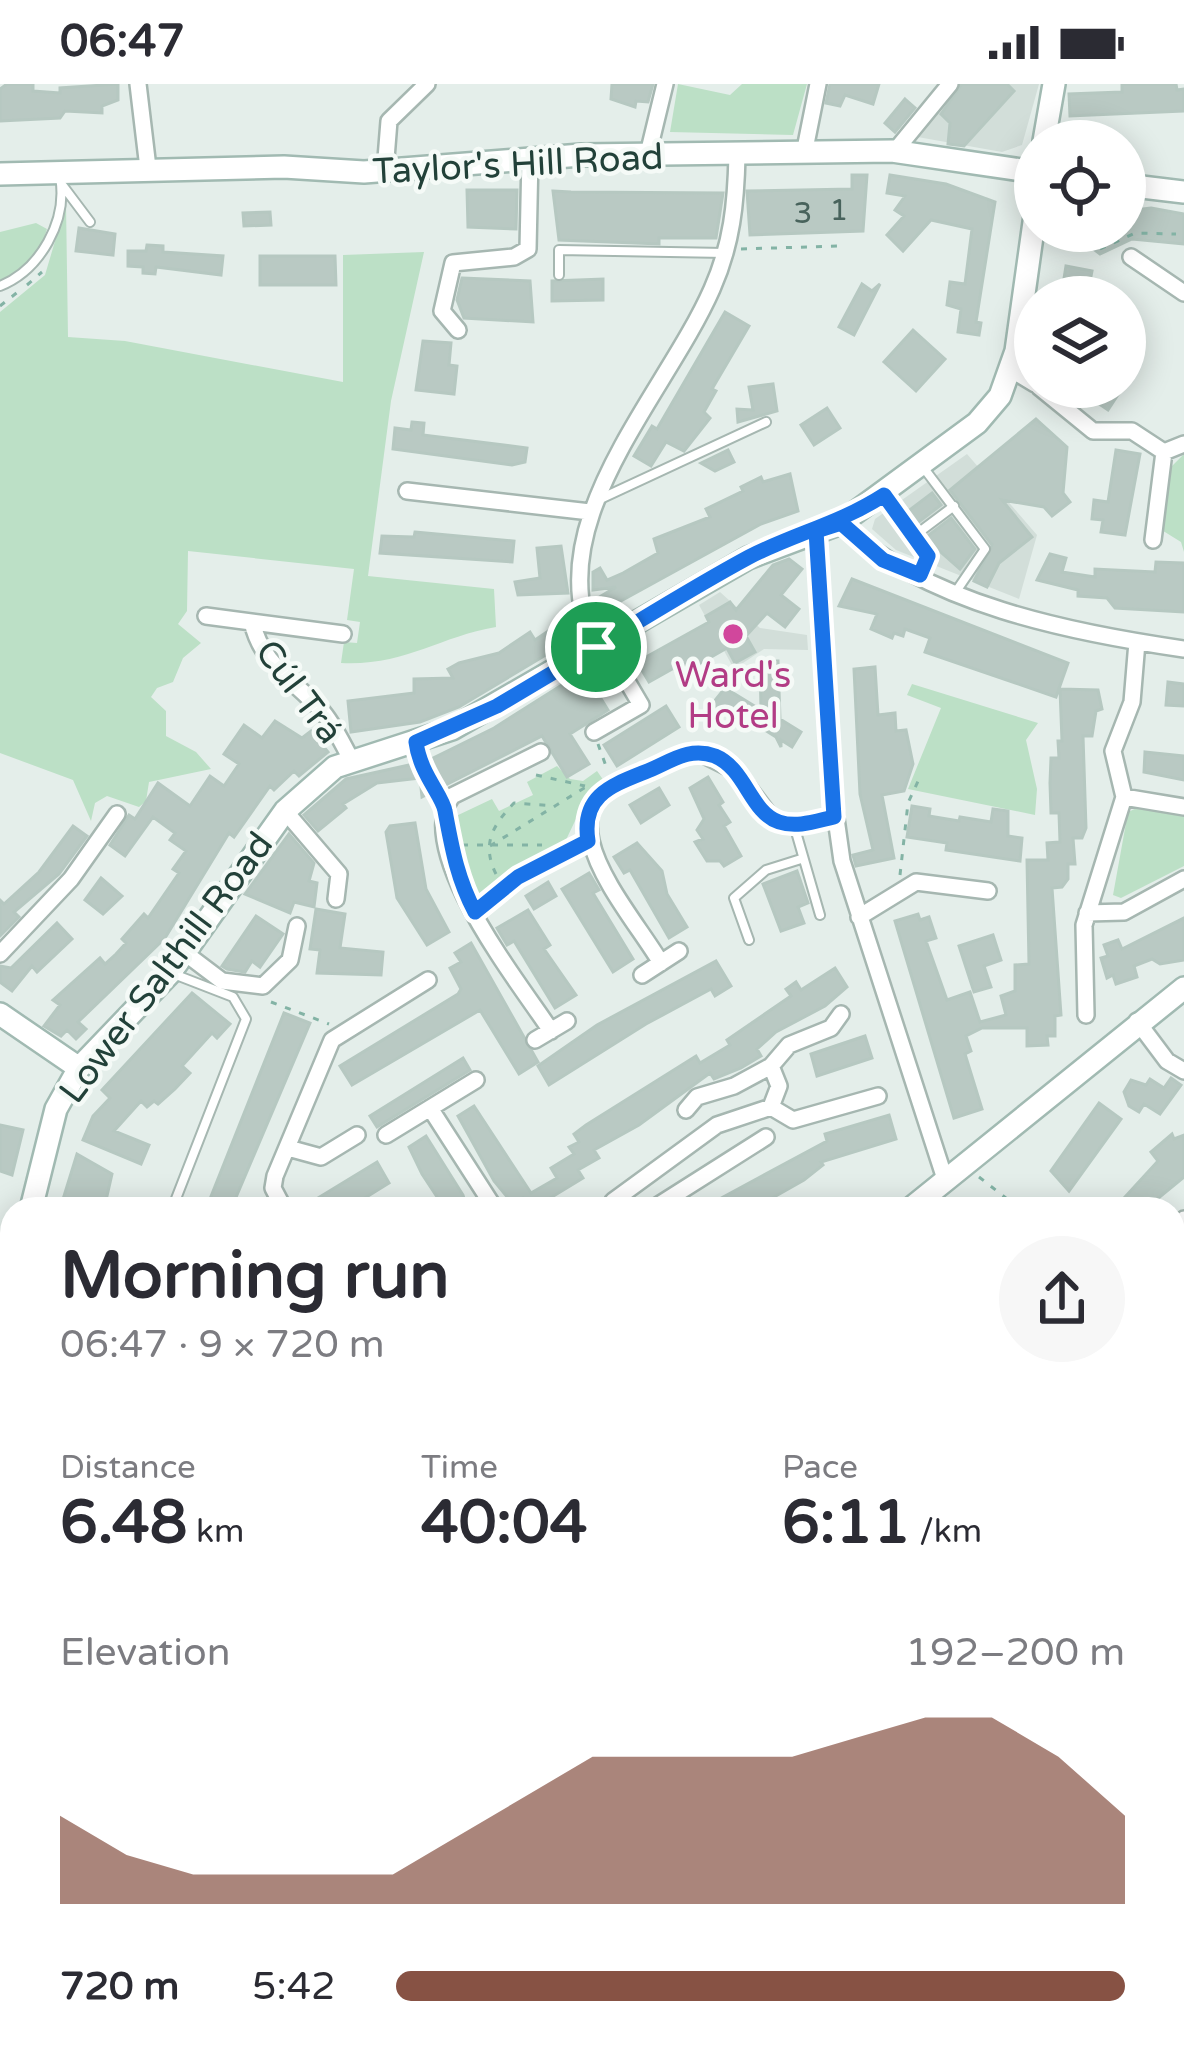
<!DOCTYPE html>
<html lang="en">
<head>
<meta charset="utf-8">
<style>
  :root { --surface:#fff; --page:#f7f7f7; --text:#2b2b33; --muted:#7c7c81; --accent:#875244 }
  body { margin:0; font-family:"Varela Round",sans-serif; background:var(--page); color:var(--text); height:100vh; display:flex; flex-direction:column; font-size:45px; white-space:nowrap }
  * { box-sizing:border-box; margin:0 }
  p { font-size:39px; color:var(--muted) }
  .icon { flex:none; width:66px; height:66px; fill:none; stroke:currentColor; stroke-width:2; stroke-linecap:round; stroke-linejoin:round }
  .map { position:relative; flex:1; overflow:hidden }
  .side { position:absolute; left:0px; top:1113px; width:1185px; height:861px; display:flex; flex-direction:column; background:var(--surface); border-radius:36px 36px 0 0; box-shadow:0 6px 30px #0003 }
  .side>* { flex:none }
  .controls { position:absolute; left:1014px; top:36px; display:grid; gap:24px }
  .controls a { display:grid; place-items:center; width:132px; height:132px; border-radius:50%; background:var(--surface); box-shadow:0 6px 30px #0003; font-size:60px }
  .pin { position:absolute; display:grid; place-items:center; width:102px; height:102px; color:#fff; margin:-51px; border:6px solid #fff; border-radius:50%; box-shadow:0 3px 12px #0007 }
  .round { display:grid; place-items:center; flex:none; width:126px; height:126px; border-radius:63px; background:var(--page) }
  .headline { display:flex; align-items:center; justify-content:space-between; height:204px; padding:0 60px }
  h1 { font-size:66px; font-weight:800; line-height:90px }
  .stats { display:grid; grid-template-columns:repeat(3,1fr); gap:18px; height:204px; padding:12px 60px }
  .stats div { display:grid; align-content:center }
  .stats b { font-size:60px; font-weight:800 }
  .stats small { font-size:33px; font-weight:400 }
  .stats p { font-size:33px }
  .chart { height:336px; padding:24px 60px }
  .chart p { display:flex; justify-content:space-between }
  .chart svg { width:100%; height:216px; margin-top:12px; fill:var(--accent); opacity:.7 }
  ul { padding:0 60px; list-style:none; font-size:39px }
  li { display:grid; grid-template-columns:192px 144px 1fr; align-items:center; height:90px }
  li i { height:30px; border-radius:15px; background:var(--accent) }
  .status { display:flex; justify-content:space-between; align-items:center; height:84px; padding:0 60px; background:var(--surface); direction:ltr }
  .status svg { height:33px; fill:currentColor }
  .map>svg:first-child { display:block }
  .built { fill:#d2ded9 }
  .green { fill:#bce0c6 }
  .water { fill:#8ac8d5 }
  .building { fill:#b9c9c3; stroke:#b6c8c1; stroke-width:3 }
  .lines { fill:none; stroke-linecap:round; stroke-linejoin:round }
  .lane-casing { stroke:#a6b7b1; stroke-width:12 }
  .street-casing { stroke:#a6b7b1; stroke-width:20 }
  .secondary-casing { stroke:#a1bab2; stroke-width:26 }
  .path { stroke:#83b3a5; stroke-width:3; stroke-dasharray:6 9; stroke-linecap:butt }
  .lane { stroke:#fff; stroke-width:8 }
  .street { stroke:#fff; stroke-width:15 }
  .secondary { stroke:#fff; stroke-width:21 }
  .route-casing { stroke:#fff; stroke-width:24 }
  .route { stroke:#1a73e8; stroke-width:15 }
  .hotel-dot { fill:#d1479c; stroke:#f5faf7; stroke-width:4.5 }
  .labels { text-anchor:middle; stroke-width:9; stroke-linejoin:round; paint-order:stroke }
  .number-label { font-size:30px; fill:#48635c }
  .street-label { font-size:36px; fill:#224139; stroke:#f5faf7 }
  .hotel-label { font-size:36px; fill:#b23c85; stroke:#f5faf7 }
</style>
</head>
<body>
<div class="status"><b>06:47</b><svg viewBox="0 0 49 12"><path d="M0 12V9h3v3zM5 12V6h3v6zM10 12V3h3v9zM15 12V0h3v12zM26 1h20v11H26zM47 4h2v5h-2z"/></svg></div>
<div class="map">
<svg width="1184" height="1972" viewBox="0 0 1184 1972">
  <rect width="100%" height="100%" fill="#e4eeea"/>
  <path class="built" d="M959 0H1039L1022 61 1002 68 912 52Z
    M967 370 1037 451 1019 515 896 466 872 445 875 435Z
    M720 508 760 544 807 551 808 566 764 565 734 585 699 521Z"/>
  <path class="green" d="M678 0 730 11 742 0H807L793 51 670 48Z
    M66 120 68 253 125 257 343 298V171L424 168 391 317 368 492 494 505 496 543C438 553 405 582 341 579L344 558 357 559 360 538 347 536 354 485 188 467 187 527 178 540 201 559 183 574 173 598 157 604 151 613 166 627V652L196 668 211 685 149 698 146 717 139 723 107 712 95 719 91 737 73 696 0 669V228L45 191Z
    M36 139 47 145C39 172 28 187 0 196V148Z
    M1184 370V468L1181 458 1160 445 1169 385Z
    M912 600 1038 639 1026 656 1037 705 1035 731 908 705 941 624 907 611Z
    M557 682 570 695 583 697 597 687 604 697 584 718 565 758 517 783 484 810 476 809 460 772 454 733 492 715 499 727 533 711 527 698Z
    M1137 724 1184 730V782L1121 814 1113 811 1128 728Z
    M1184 1149V1234L1173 1227V1160Z
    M1173 1452 1184 1456V1542L1173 1541Z
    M61 1962H163L157 1972H53Z"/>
  <path class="water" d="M1173 1746 1184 1753V1845L1176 1900 1184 1921V1972L239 1970 244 1962H1173Z"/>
  <path class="building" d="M7 0H33V7L60 9V4L118 0V16L102 22V29L65 27 60 34 0 37V5Z
    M612 0H653L648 18 636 17 635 23 611 15Z
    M830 0H879L873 20 845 11 840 22 826 19Z
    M962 0H1007L1014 7 964 62 948 60 950 39 941 30Z
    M1122 0H1176L1177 6 1184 5V27L1070 32 1069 10 1122 8Z
    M905 15 915 24 895 48 885 39Z
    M852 91H867L863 147 750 151 747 107 852 105Z
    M890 91 946 100 995 118 976 238 981 239 979 251 958 248 961 225 947 221 950 198 965 200 972 145 931 136 903 167 887 151 904 132 895 126 905 112 887 109Z
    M467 106H517L516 145 468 143Z
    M553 107 571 108 723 109 716 154H659V160L559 156Z
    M1151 124 1184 130V160L1132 155 1100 170 1070 147H1125V127Z
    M270 128 271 141 244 142 243 129Z
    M79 144 115 150 113 171 76 167Z
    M147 161 163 162V168L223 172 221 191 156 183 155 190 143 189V183L128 182V167H146Z
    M260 172H335L336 201H260Z
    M1066 182 1092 187 1087 213H1061Z
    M462 194 530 197 533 238 464 234 457 216Z
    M603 195V216L552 217V197Z
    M862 200 872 207 880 200 854 251 839 243Z
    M725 228 749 242 712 305 716 307 704 328 710 334 684 367 666 358 651 382 634 372 652 342 657 345Z
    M913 246 945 275 916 307 884 278Z
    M423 257 451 259 449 281 457 282 454 310 416 306Z
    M773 300 777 327 738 338 737 325 753 326 749 303Z
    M1074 303H1123L1108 326Z
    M827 324 840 344 814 361 801 341Z
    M1036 335 1067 363 1063 409 1070 418 1052 432 1044 423 1002 416 1032 453 999 479 987 503 974 497 992 461 950 406Z
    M412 338 424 339 423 351 527 364 525 378 512 381 393 365 395 344 411 346Z
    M728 366 734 378 715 387 701 379Z
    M1116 366 1140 370 1125 451 1101 448 1103 436 1092 435 1094 416 1108 418Z
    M790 390 798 427 761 440 597 530 593 517 616 503 593 506V488L600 484 607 496 623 489 658 469 654 455 710 433 706 425 743 407 741 403 761 393 763 398Z
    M932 409 941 421 916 440 907 428Z
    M951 434 975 465 960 485 925 454Z
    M415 448 514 457 512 478 380 469 382 452 414 453Z
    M561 462 568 509 518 511 515 498 540 494 537 464Z
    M1050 470 1066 474 1062 488 1095 493V485L1155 488 1156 478 1184 479V528L1115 524 1107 514 1078 512V506L1037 496Z
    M789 475 802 485 781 511 799 525 785 543 767 529 746 552 755 568 735 579 727 564 678 592 674 584 649 598 637 578 709 538 706 532 730 518 736 526 773 481Z
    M852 495 1068 579 1056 613 925 568 930 554 905 545 903 552 894 549 892 554 871 545 877 530 839 522Z
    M572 531 579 551 459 623 420 638 351 648 348 617 414 609V595L453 594 448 585 459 579 499 569 530 548 535 556Z
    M760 577H778L780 635 801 648 792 663 781 656V663L776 653 727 622 717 638 704 630 725 604 761 626Z
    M875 583 878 631 895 629 896 647 906 646 913 680 904 707 882 711 894 774 856 782 853 771 873 766 860 710 854 585Z
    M584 587 608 626 570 650 589 680 567 693 542 652 422 713 420 694 377 699 343 720 346 724 318 747 304 731 346 695 427 677 494 644Z
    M1168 598 1184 600V622L1166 621Z
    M1060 605 1098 606 1102 625 1096 627 1092 652H1083L1086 744 1082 754H1073L1075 780H1068V795L1062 803 1052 804 1061 931 1055 932V952H1047L1048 961 1027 962V944H982L966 952 971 967 965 970 982 1025 954 1034 895 837 918 830 920 836 929 833 936 854 926 857 947 916 970 908 980 938 1006 931 1001 912 1015 907V881L1029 880 1027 776H1048L1047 759 1060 758 1059 729H1051L1050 699 1051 674H1059L1058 657H1062Z
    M666 622 679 643 617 682 604 661Z
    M275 637 302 654 311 647 328 668 299 692 294 687 274 706 270 702 234 753 229 749 165 854 78 938 86 945 76 955 67 946 61 952 44 942 60 921 53 916 100 874 105 880 116 870 126 859 122 855 144 830 148 834 179 789 173 785 186 767 170 756 175 749 153 733 125 772 110 761 129 731 135 735 158 699 190 722 210 692 224 702 239 680 224 670 244 641 262 654Z
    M1145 668 1184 672V696L1144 688Z
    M708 693 723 718 719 721 730 738 724 742 741 772 724 782 720 777H707L695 758 703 755 697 746 704 735 690 704Z
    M659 704 669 721 641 739 630 721Z
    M912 722 930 725 929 732 959 737 960 733 991 738 993 725 1008 727V752L1022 754 1020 777 946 766 947 759 907 753Z
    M415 739 426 805 449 848 427 861 397 814 386 748 390 742Z
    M73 742 87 752 59 790 14 828 19 833 0 852V816L4 820 39 788Z
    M289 750 314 779 309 797 317 799 314 823 294 818 290 829 245 810Z
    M637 759 662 787 667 810 687 843 669 854 630 786 624 789 614 773Z
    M797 787 808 819 798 823 804 839 781 847 763 800Z
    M589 789 599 806 593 809 633 875 613 888 562 805Z
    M101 794 122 812 103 830 85 816Z
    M548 798 556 812 534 825 526 812Z
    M316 825 345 830 340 864 383 868 381 891 317 889 320 866 310 865Z
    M528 826 550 861 544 865 576 911 555 924 514 857 507 861 497 844Z
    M256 832 283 850 260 883 252 877 245 888 227 885 222 882Z
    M1184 834V876L1160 880 1152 875 1134 882 1137 893 1116 900 1113 891 1107 894 1101 874 1108 872 1104 861 1118 856 1122 865Z
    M57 839 72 855 37 888 32 882 12 907 0 898V882L11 884Z
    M993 851 1001 876 984 882 991 903 974 908 959 862Z
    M471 859 538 978 519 990 480 926 352 1001 340 982 458 910 461 905 450 884 461 878 455 869Z
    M716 877 731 902 715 912 711 905 646 940 549 1001 538 982 597 941Z
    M835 884 847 903 825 922 776 948 757 965 761 972 741 984 714 995 710 989 639 1041 594 1066 599 1074 578 1086 583 1094 532 1125 523 1114 513 1120 494 1097 458 1032 474 1022 531 1109 557 1094 551 1084 574 1070 569 1063 579 1058 574 1050 586 1041 696 972 700 979 730 961 727 956 791 912 786 905 796 898 801 906Z
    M192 909 230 940 217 954 212 949 182 982 190 989 175 1005 158 1020 154 1017 147 1023 141 1017 114 1047 149 1061 141 1080 83 1056 93 1032 110 1014 102 1006Z
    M284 929 310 939 231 1125H206Z
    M865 952 872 974 817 992 811 970Z
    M463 974 470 986 377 1043 370 1032Z
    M1171 994 1181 1001 1160 1030 1144 1020 1139 1028 1129 1022 1124 1008 1131 996 1146 1001 1150 995 1164 1004Z
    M1099 1019 1121 1035 1069 1107 1051 1087Z
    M889 1031 896 1055 821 1078 823 1081 804 1096 753 1125H701L827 1057 825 1050Z
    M0 1041 23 1046 12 1091 0 1087Z
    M1172 1050 1174 1055 1184 1051V1093L1145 1125H1114L1158 1077 1151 1068Z
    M426 1052 463 1111 467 1125H445L422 1090 409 1063Z
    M77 1070 112 1090 104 1125H60Z
    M377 1078 389 1099 347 1125H300Z
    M0 1492H12L8 1554 0 1552Z
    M12 1754V1843L1 1871 0 1780Z"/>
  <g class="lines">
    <g class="lane-casing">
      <path id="lane" d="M63 102 90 138
        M559 191V166L725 169
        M0 202C40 186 68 137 60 93
        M923 383 985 465 957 506
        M885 412 928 472 920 491
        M598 416 766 338
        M914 452 954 422
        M794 741 820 831
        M749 856 734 814 766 786 801 775
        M171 889 233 913 246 935 172 1125
        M0 1964 14 1972"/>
    </g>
    <g class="street-casing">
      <path id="street" d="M138 0 148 84
        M895 67 950 0
        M648 70 665 0
        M804 70 818 0
        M385 87 389 37 427 0
        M1131 173 1184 209
        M458 246 442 227 453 179 514 173 528 165 530 73
        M1010 285 1035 300
        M1039 303 1093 347H1132L1164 368
        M407 407 590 428
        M841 439C924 520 1073 549 1184 565
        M816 447 830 692 842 777 945 1095
        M1153 456 1164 368 1184 360
        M206 532 343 550
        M252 538C262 581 293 595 321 626 333 639 342 659 351 675
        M595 563C535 442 665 312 712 205 732 160 736 119 737 71
        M594 648 641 621 604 558
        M541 668 452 712C413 767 521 901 551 947
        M1124 713 1184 723
        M285 727 339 790 336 815
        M475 828 518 793 588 757
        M1087 829 1124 828 1184 795
        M859 833 916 798 988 807
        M185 869 222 897 263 902 290 876 297 842
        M0 870 71 795 117 730
        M661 879C627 822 532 722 638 691 660 684 677 670 700 669L736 687 772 735 793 740 834 733
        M642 891 679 867
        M1086 931 1084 841 1124 713 1113 667 1132 618 1137 558
        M1137 937 1167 977 1184 987
        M535 956 567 937
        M771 1023 793 1036 878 1012
        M430 1024 495 1125
        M686 1026 697 1013 734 1002 771 982 789 961 831 944 841 930
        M386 1051 476 996
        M288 1064 321 1073 357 1051
        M613 1117 717 1041 771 1023 779 1002 771 982
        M654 1124 766 1053
        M284 1125 273 1104 275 1092 332 956 428 896
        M1173 1146 1184 1135
        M1173 1235 1184 1243
        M1173 1442 1184 1447
        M1173 1553 1184 1554
        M0 1564 12 1569
        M0 1699 12 1705
        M37 1972 42 1966"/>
    </g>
    <g class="secondary-casing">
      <path id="secondary" d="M1044 57 1054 0
        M0 90 284 83 364 88 581 71 892 67 1035 88
        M1125 101 1184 108
        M0 930 79 984
        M31 1125 56 1025 79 984 170 889 285 727 335 683 452 645 748 474 841 439 977 339 1000 312 1016 267 1035 131
        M910 1125 1184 904
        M12 1232V1310
        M0 1626 12 1608
        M0 1650 12 1639
        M186 1972 192 1962"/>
    </g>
    <path class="path" d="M741 165 838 162
      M1100 165 1135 149 1176 150
      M27 201 42 188
      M0 222 19 207
      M598 660 607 685
      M418 678 435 712
      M536 691 585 702
      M462 761H542
      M490 762 589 701
      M496 790C481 760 493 741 514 719L556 722
      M900 791 908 719 919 695
      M271 918 329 940
      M979 1093 1020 1125
      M148 1962 162 1972
      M62 1972 68 1962
      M210 1972 216 1962"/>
    <use href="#lane" class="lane"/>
    <use href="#street" class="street"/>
    <use href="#secondary" class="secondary"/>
  </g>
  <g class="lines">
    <g class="route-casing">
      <path id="route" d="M596 563 497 622 416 658C420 690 443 712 445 727 452 764 457 794 475 828L518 793 588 757C581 712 610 702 645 688 669 679 688 662 715 672 746 685 750 728 779 738 797 744 816 737 834 733L816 447 841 439 883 476 920 491 928 472 884 411C839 440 796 449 749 473 697 501 646 533 596 563"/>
    </g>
    <use href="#route" class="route"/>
  </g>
  <circle class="hotel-dot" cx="733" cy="550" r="12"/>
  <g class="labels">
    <g class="number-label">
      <text x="839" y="136">1</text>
      <text x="803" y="139">3</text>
    </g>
    <g class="street-label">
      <text transform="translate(518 79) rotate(-3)" y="13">Taylor's Hill Road</text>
      <text transform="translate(300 607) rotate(53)" y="13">Cúl Trá</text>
      <text transform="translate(165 883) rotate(-53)" y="13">Lower Salthill Road</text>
    </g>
    <g class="hotel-label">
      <text x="733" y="603">Ward's<tspan x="733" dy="41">Hotel</tspan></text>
    </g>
  </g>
</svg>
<div class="controls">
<a><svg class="icon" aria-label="locate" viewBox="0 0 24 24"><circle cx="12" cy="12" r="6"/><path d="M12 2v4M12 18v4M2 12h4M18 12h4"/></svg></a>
<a><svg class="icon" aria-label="layers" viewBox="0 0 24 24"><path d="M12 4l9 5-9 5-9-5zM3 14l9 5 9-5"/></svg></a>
</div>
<div class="pin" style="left:596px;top:563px;background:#1e9e55"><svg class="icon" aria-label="arrive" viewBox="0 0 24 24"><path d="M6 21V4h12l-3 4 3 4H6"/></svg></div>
<section class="side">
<div class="headline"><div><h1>Morning run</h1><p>06:47 · 9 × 720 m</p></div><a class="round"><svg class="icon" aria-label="share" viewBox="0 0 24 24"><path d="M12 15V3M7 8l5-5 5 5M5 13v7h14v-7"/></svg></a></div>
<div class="stats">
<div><p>Distance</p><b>6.48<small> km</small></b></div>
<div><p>Time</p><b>40:04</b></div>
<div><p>Pace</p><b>6:11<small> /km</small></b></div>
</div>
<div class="chart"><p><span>Elevation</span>192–200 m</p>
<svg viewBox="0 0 160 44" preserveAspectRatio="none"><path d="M0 44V26L10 34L20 38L30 38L40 38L50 38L60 30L70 22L80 14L90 14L100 14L110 14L120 10L130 6L140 6L150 14L160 26V44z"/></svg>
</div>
<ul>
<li><b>720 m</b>5:42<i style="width:100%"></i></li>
</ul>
</section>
</div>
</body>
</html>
